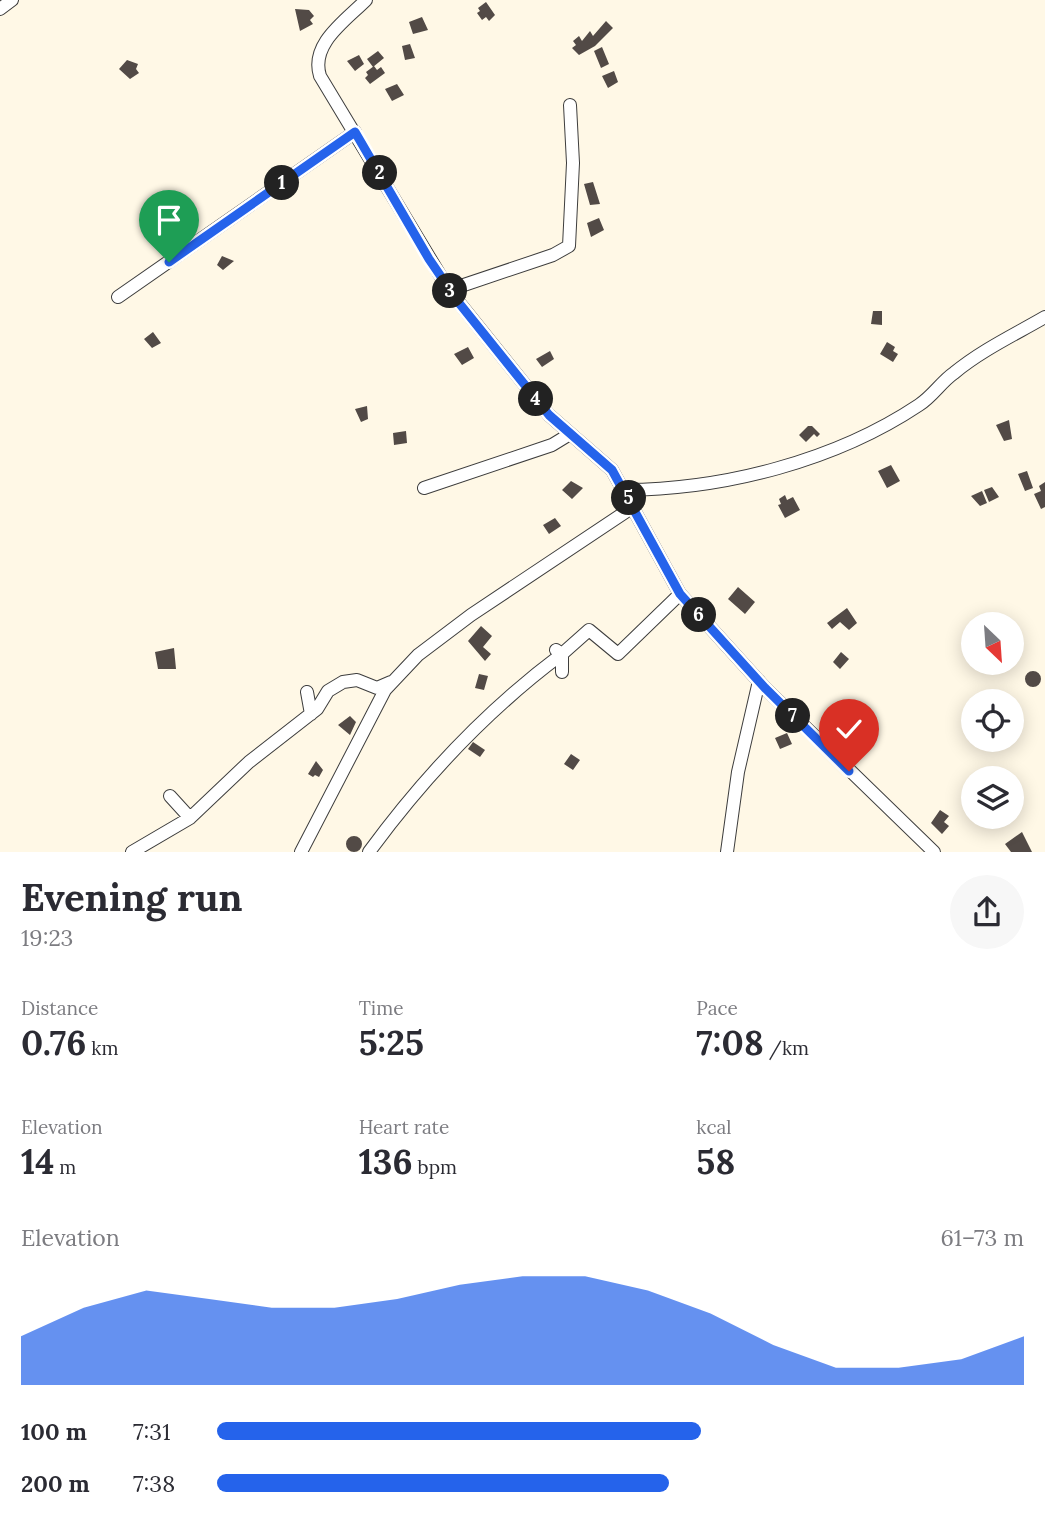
<!DOCTYPE html>
<html lang="en">
<head>
<meta charset="utf-8">
<style>
  :root { --surface:#fff; --page:#f7f7f7; --text:#2b2b33; --muted:#7c7c81; --accent:#2563eb }
  body { margin:0; font-family:Lora,serif; background:var(--page); color:var(--text); height:100vh; display:flex; flex-direction:column; font-size:26px; white-space:nowrap }
  * { box-sizing:border-box; margin:0 }
  p { font-size:23px; color:var(--muted) }
  .icon { flex:none; width:38px; height:38px; fill:none; stroke:currentColor; stroke-width:2; stroke-linecap:round; stroke-linejoin:round }
  .map { position:relative; height:852px; overflow:hidden }
  .drawer { display:flex; flex-direction:column; background:var(--surface); flex:1 }
  .drawer>* { flex:none }
  .needle { width:46px; rotate:155deg }
  .buttons { position:absolute; left:961px; top:612px; display:grid; gap:14px }
  .buttons a { display:grid; place-items:center; width:63px; height:63px; border-radius:50%; background:var(--surface); box-shadow:0 4px 18px #0003; font-size:35px }
  .pin { position:absolute; display:grid; place-items:center; width:60px; height:60px; color:#fff; margin:-72px -30px; border-radius:50% 50% 50% 0; rotate:-45deg; box-shadow:0 0 7px #0007 }
  .pin .icon { rotate:45deg }
  .km { position:absolute; width:35px; height:35px; margin:-18px; border-radius:50%; background:#222; color:#fff; font-size:19px; line-height:35px; text-align:center }
  .round { display:grid; place-items:center; flex:none; width:74px; height:74px; border-radius:37px; background:var(--page) }
  .head { display:flex; align-items:center; justify-content:space-between; height:119px; padding:0 21px }
  h1 { font-size:38px; font-weight:700; line-height:52px }
  .figures { display:grid; grid-template-columns:repeat(3,1fr); gap:10px; height:119px; padding:7px 21px }
  .figures div { display:grid; align-content:center }
  .figures b { font-size:35px; font-weight:700 }
  .figures small { font-size:19px; font-weight:400 }
  .figures p { font-size:19px }
  .chart { height:196px; padding:14px 21px }
  .chart p { display:flex; justify-content:space-between }
  .chart svg { width:100%; height:126px; margin-top:7px; fill:var(--accent); opacity:.7 }
  ul { padding:0 21px; list-style:none; font-size:23px }
  li { display:grid; grid-template-columns:112px 84px 1fr; align-items:center; height:52px }
  li i { height:18px; border-radius:9px; background:var(--accent) }
  .map>svg:first-child { display:block }
  .building { fill:#524a46 }
  .lines { fill:none; stroke-linecap:round; stroke-linejoin:round }
  .minor-casing { stroke:#3d3d3d; stroke-width:14 }
  .minor { stroke:#fff; stroke-width:12 }
  .route-casing { stroke:#fff; stroke-width:14 }
  .route { stroke:#2563eb; stroke-width:9 }
</style>
</head>
<body>
<div class="map">
<svg width="1045" height="852" viewBox="0 0 1045 852">
  <rect width="100%" height="100%" fill="#fff8e6"/>
  <path class="building" d="M486 2 495 15 489 21 486 17 482 20 477 13 480 11 478 8Z
    M295 9 309 10 314 16 310 20 313 24 300 31Z
    M422 17 428 30 413 34 409 22Z
    M606 21 613 28 595 46 579 55 572 48 576 45 573 41 579 36 582 41 590 31 593 36Z
    M410 44 415 58 405 60 402 46Z
    M602 47 609 64 601 68 594 51Z
    M378 51 384 58 373 67 367 59Z
    M359 55 364 64 355 71 347 61Z
    M127 60 138 64 136 69 139 73 130 79 119 69Z
    M374 66 377 70 381 67 385 73 370 84 365 78 368 75 366 72Z
    M614 71 618 82 608 88 602 76Z
    M397 84 404 95 392 101 385 89Z
    M593 182 600 204 590 205 584 184Z
    M599 218 604 230 591 237 587 223Z
    M222 256 234 261 223 270 217 265Z
    M873 311H882V325L871 324Z
    M153 332 161 343 152 348 144 339Z
    M887 342 895 347 893 351 898 354 893 362 880 354Z
    M468 347 474 358 462 365 454 354Z
    M550 351 554 359 542 367 536 359Z
    M367 406 368 419 361 422 355 409Z
    M1009 420 1012 439 1004 441 996 425Z
    M808 426H812L820 434 817 437 814 434 806 442 799 435Z
    M406 431 407 443 394 445 393 433Z
    M891 465 900 481 887 488 878 471Z
    M1027 471 1033 488 1025 491 1018 474Z
    M571 481 583 488 572 499 562 490Z
    M1045 482V507L1041 509 1034 494 1041 491 1039 486Z
    M992 487 999 497 989 502 984 490Z
    M982 491 987 503 980 506 971 496Z
    M785 495 787 500 793 497 800 510 785 518 778 505 781 504 779 499Z
    M555 518 561 526 549 534 543 525Z
    M738 587 755 602 745 614 728 599Z
    M847 608 857 623 849 630 840 622 832 629 827 623Z
    M481 626 492 636 483 647 491 654 485 661 468 641Z
    M174 648 176 669H158L155 652Z
    M841 652 849 659 840 669 833 662Z
    M1025 679a8 8 0 1 1 16 0a8 8 0 1 1-16 0Z
    M479 674 488 676 484 690 475 688Z
    M855 704 864 712 856 720 846 712Z
    M350 716 356 722 350 735 338 725Z
    M787 733 792 744 780 749 775 738Z
    M473 742 485 750 480 757 468 749Z
    M571 754 580 760 573 770 564 764Z
    M316 761 323 770 319 777 315 775 313 777 308 774Z
    M940 810 949 816 944 822 949 826 942 834 931 823Z
    M1022 832 1032 852H1011L1005 844Z
    M346 844a8 8 0 1 1 16 0a8 8 0 1 1-16 0Z"/>
  <g class="lines">
    <g class="minor-casing">
      <path id="minor" d="M366 0C345 21 310 44 320 76L449 290 549 415 612 470 680 594 765 688 934 852
        M0 9 12 0
        M449 290 553 255 569 246 573 163 570 105
        M118 297 355 132
        M424 488 552 445 570 434
        M625 490C725 489 835 461 919 405 933 396 941 382 954 373 982 350 1014 335 1045 317
        M562 672V654L589 630 618 654 680 594
        M307 692 311 714
        M170 796 190 818
        M132 852 190 818 249 762 317 709 328 691 343 682 357 680 377 688 391 682
        M301 852 385 690 418 655 471 615 633 507
        M369 852C424 777 487 710 562 654L556 650
        M727 852 738 772 759 681"/>
    </g>
    <use href="#minor" class="minor"/>
  </g>
  <g class="lines">
    <g class="route-casing">
      <path id="route" d="M169 262 355 132 429 259 459 303 549 415 612 470 680 594 765 688 849 771"/>
    </g>
    <use href="#route" class="route"/>
  </g>
</svg>
<div class="buttons">
<a><svg class="needle" viewBox="-14 -14 28 28"><path d="M0-13l5 13h-10z" fill="#e53935"/><path d="M0 13l5-13h-10z" fill="#7c7c81"/></svg></a>
<a><svg class="icon" aria-label="locate" viewBox="0 0 24 24"><circle cx="12" cy="12" r="6"/><path d="M12 2v4M12 18v4M2 12h4M18 12h4"/></svg></a>
<a><svg class="icon" aria-label="layers" viewBox="0 0 24 24"><path d="M12 4l9 5-9 5-9-5zM3 14l9 5 9-5"/></svg></a>
</div>
<div class="pin" style="left:169px;top:262px;background:#1e9e55"><svg class="icon" aria-label="arrive" viewBox="0 0 24 24"><path d="M6 21V4h12l-3 4 3 4H6"/></svg></div>
<div class="pin" style="left:849px;top:771px;background:#d93025"><svg class="icon" aria-label="check" viewBox="0 0 24 24"><path d="M5 12l5 5 9-10"/></svg></div>
<b class="km" style="left:282px;top:183px">1</b>
<b class="km" style="left:380px;top:173px">2</b>
<b class="km" style="left:450px;top:291px">3</b>
<b class="km" style="left:536px;top:399px">4</b>
<b class="km" style="left:629px;top:498px">5</b>
<b class="km" style="left:699px;top:615px">6</b>
<b class="km" style="left:793px;top:716px">7</b>
</div>
<section class="drawer">
<div class="head"><div><h1>Evening run</h1><p>19:23</p></div><a class="round"><svg class="icon" aria-label="share" viewBox="0 0 24 24"><path d="M12 15V3M7 8l5-5 5 5M5 13v7h14v-7"/></svg></a></div>
<div class="figures">
<div><p>Distance</p><b>0.76<small> km</small></b></div>
<div><p>Time</p><b>5:25</b></div>
<div><p>Pace</p><b>7:08<small> /km</small></b></div>
</div>
<div class="figures">
<div><p>Elevation</p><b>14<small> m</small></b></div>
<div><p>Heart rate</p><b>136<small> bpm</small></b></div>
<div><p>kcal</p><b>58</b></div>
</div>
<div class="chart"><p><span>Elevation</span>61–73 m</p>
<svg viewBox="0 0 160 44" preserveAspectRatio="none"><path d="M0 44V27L10 17L20 11L30 14L40 17L50 17L60 14L70 9L80 6L90 6L100 11L110 19L120 30L130 38L140 38L150 35L160 27V44z"/></svg>
</div>
<ul>
<li><b>100 m</b>7:31<i style="width:60%"></i></li>
<li><b>200 m</b>7:38<i style="width:56%"></i></li>
</ul>
</section>
</body>
</html>
